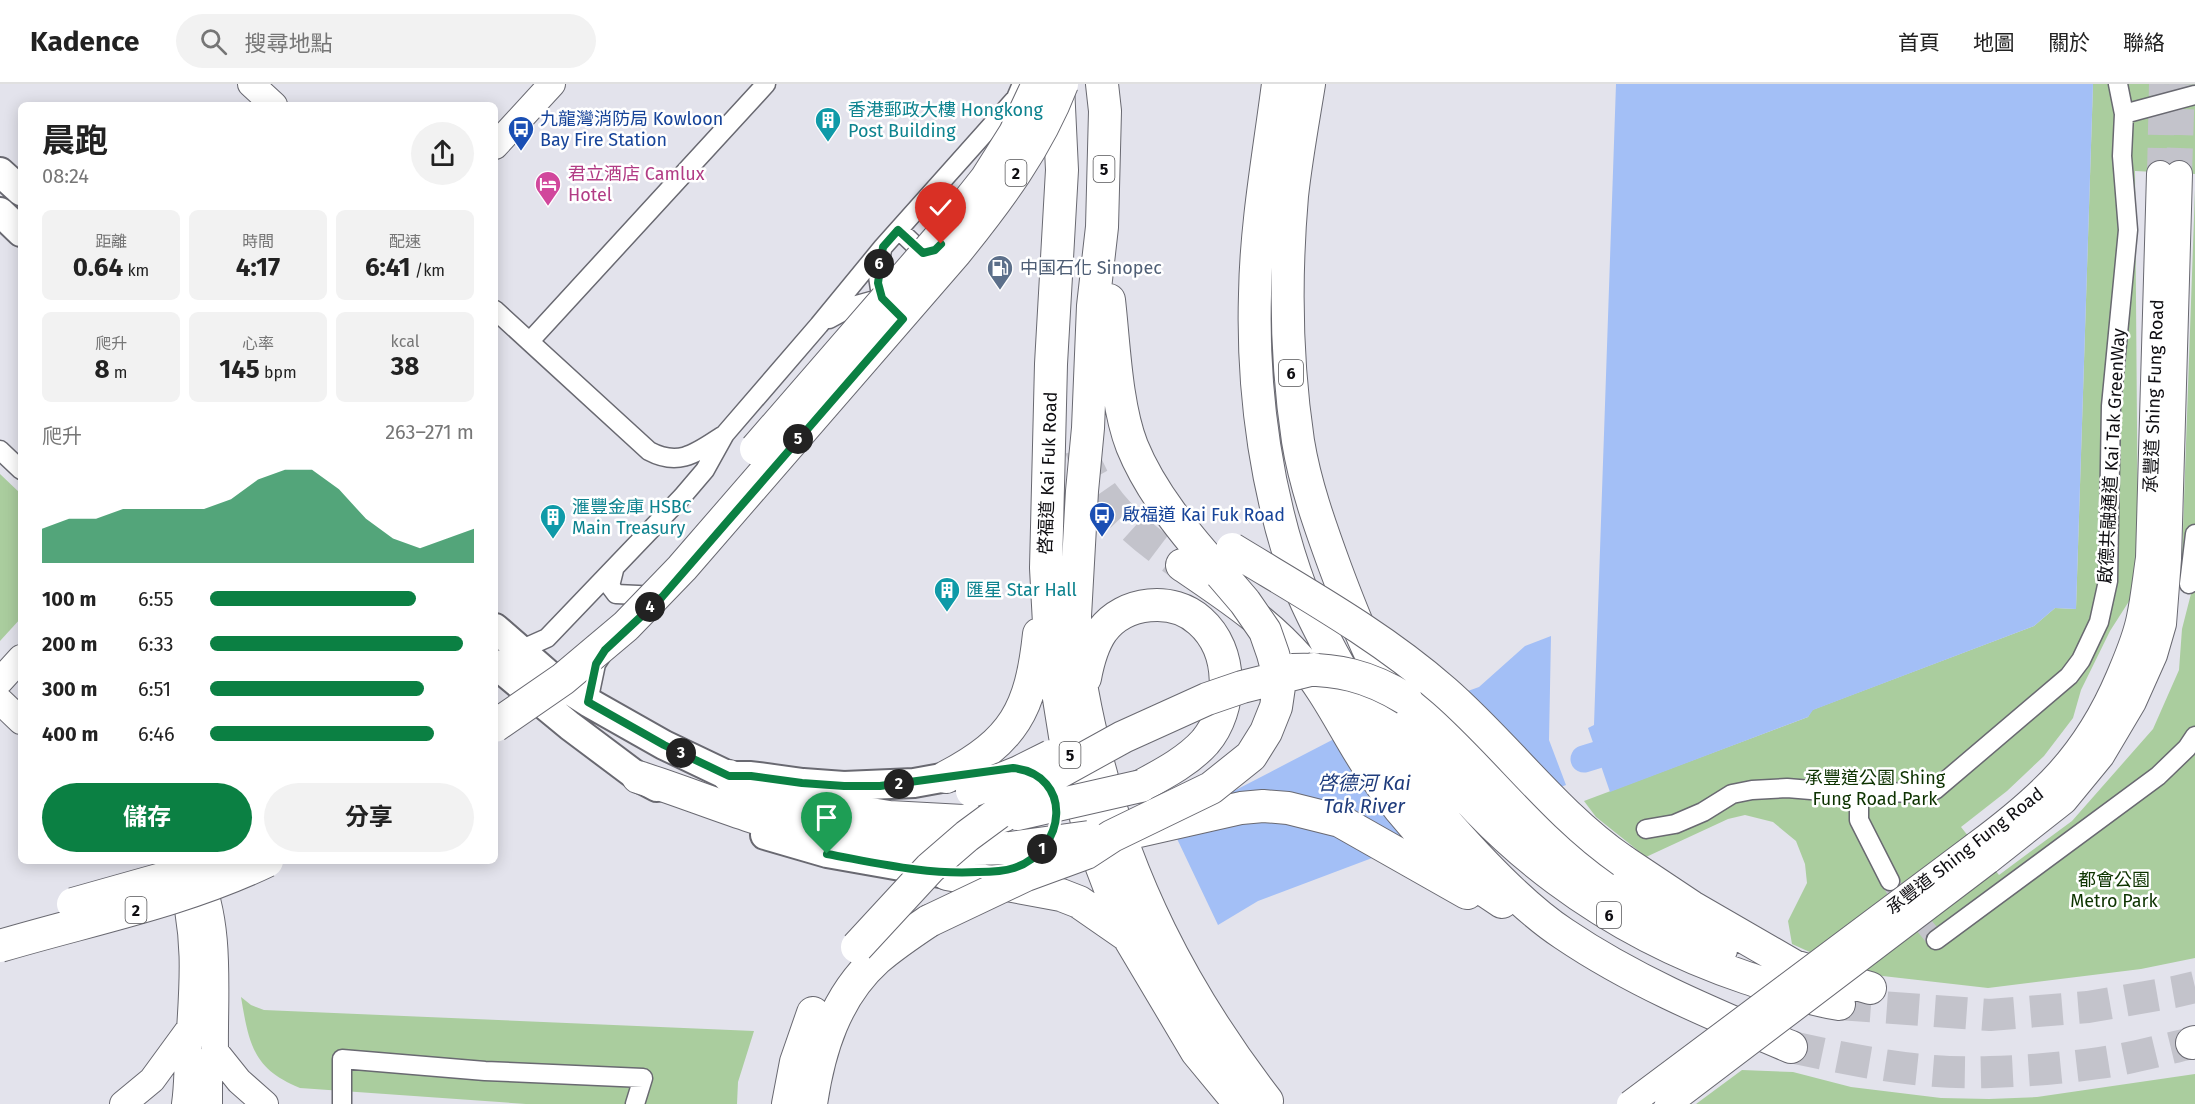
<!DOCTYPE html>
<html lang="zh-TW">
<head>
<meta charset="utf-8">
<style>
  :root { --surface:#fff; --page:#f2f2f2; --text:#222; --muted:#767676; --line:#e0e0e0; --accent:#0b8043 }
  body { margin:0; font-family:"Fira Sans","Noto Sans TC",sans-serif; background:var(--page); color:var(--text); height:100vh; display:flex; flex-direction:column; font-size:22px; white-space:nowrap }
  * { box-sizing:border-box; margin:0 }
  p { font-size:20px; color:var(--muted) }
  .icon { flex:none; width:33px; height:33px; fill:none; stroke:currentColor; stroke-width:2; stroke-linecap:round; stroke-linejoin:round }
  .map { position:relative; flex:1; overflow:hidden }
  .side { position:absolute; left:18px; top:18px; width:480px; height:762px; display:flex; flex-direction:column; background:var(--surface); border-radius:9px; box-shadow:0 3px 15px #0003 }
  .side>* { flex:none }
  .pin { position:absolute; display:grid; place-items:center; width:51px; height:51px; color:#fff; margin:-62px -26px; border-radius:50% 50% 50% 0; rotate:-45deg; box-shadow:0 0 6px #0007 }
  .pin .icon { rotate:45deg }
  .km { position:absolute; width:30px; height:30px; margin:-15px; border-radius:50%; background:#222; color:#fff; font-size:16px; line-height:30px; text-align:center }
  .round { display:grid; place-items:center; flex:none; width:63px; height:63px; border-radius:32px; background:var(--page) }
  .overview { display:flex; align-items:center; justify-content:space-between; height:102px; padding:0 24px }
  h1 { font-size:33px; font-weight:700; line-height:45px }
  .figures { display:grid; grid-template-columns:repeat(3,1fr); gap:9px; height:102px; padding:6px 24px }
  .figures div { display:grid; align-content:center; border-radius:9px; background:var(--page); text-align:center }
  .figures b { font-size:26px; font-weight:700 }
  .figures small { font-size:16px; font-weight:400 }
  .figures p { font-size:16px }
  .chart { height:168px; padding:12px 24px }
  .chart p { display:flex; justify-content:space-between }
  .chart svg { width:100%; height:108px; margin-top:6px; fill:var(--accent); opacity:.7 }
  .button { display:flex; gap:12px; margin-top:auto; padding:12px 24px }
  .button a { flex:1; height:69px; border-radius:36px; background:var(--accent); color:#fff; font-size:24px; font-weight:700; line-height:69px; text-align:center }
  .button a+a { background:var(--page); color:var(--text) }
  ul { padding:0 24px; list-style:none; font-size:20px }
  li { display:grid; grid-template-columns:96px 72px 1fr; align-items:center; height:45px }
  li i { height:15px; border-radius:8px; background:var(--accent) }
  header { display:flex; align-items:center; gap:36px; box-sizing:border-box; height:84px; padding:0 30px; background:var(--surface); border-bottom:2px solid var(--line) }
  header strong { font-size:28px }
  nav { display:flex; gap:33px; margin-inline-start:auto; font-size:21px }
  .search { width:420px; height:54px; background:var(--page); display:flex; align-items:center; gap:15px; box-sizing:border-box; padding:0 21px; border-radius:33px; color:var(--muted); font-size:22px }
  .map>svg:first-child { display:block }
  .green { fill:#aacd9e }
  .water { fill:#a3bff6 }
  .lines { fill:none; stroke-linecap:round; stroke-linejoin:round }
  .river { stroke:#a3bff6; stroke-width:27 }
  .street-tunnel { stroke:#c3c3cb; stroke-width:18; stroke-dasharray:18 9; stroke-linecap:butt }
  .secondary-tunnel { stroke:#c3c3cb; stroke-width:26; stroke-dasharray:26 13; stroke-linecap:butt }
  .highway-tunnel { stroke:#c3c3cb; stroke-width:32; stroke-dasharray:32 16; stroke-linecap:butt }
  .street-casing { stroke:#696971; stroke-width:21 }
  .secondary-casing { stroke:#696971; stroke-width:28 }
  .primary-casing { stroke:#696971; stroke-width:32 }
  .highway-casing { stroke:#696971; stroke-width:34 }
  .street { stroke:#fff; stroke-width:18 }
  .secondary { stroke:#fff; stroke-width:26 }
  .primary { stroke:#fff; stroke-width:28 }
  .highway { stroke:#fff; stroke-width:32 }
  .secondary-bridge-casing { stroke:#696971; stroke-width:28; stroke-linecap:butt }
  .highway-bridge-casing { stroke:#696971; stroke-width:34; stroke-linecap:butt }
  .secondary-bridge { stroke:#fff; stroke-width:26 }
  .highway-bridge { stroke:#fff; stroke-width:32 }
  .route-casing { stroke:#fff; stroke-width:12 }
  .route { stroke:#0b8043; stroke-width:8 }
  .labels { text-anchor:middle; stroke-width:5; stroke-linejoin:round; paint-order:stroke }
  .shield { fill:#fff; stroke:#565658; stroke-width:1.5 }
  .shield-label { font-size:16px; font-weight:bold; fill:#0e0d11 }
  .culture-label { font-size:18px; fill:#0d838f; stroke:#fff; text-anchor:start }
  .transit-label { font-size:18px; fill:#164399; stroke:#fff; text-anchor:start }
  .hotel-label { font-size:18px; fill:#b23c85; stroke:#fff; text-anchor:start }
  .service-label { font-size:18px; fill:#4e5e75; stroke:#fff; text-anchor:start }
  .street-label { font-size:18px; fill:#0e0d11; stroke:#fff }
  .park-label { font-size:18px; fill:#0d3300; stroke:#fff }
  .water-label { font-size:20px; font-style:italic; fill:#203d7d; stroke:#fff }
</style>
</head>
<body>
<header>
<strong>Kadence</strong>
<div class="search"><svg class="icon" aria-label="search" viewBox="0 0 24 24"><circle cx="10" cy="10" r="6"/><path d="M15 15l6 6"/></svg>搜尋地點</div>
<nav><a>首頁</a><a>地圖</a><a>關於</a><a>聯絡</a></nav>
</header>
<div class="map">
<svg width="2195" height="1020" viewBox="0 0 2195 1020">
  <rect width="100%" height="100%" fill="#e3e3ec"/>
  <path class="green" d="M2093 0H2195V90L2135 87 2138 469 2133 511 2110 547 2081 606 2073 634 2044 672 2007 707 1961 743 1999 791 2072 737 2153 645 2179 586 2182 545 2195 494V874L2141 885 1988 904 1874 891 1834 879 1792 860 1788 837 1807 799 1805 780 1796 757 1773 738 1745 731 1728 735 1646 773 1596 733 1584 717 1808 633 1812 626 2034 542 2055 524 2076 525Z
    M2195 105V488L2190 487 2182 474Z
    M0 390 21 410V534L0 557Z
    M241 913 251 921 264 926 754 947 738 998 737 1020H526L300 1004C253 985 249 960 241 913Z
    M1742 986 1793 988 1851 1003 1941 1014 1989 1015 2037 1013 2195 990V1020H1696Z"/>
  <path class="water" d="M1616 0H2093L2076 525 2055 524 2034 542 1813 626 1808 633 1610 708 1588 644 1594 641Z
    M1551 552 1549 656 1566 701 1258 817 1218 841 1170 740 1334 655 1479 603 1525 562Z"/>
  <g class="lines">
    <path class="river" d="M1584 675 1597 671"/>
    <path class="street-tunnel" d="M1890 797 1897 809 1936 856"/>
    <path class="secondary-tunnel" d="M2160 90 2162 0
      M2179 90 2182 0"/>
    <path class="highway-tunnel" d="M1081 365C1096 417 1139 452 1182 481
      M1839 920 1990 931 2088 923 2174 908 2195 903
      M1791 963C1856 977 1923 991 1990 988 2026 987 2063 984 2099 979 2130 975 2161 966 2192 959"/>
    <g class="street-casing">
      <path id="street" d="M2124 30 2195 11
        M899 146 923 169 934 167
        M882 166C878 187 874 205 890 221
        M495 226 649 367C679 383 696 369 722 352
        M829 235 853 222 882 214
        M530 257 766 0
        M0 366 21 386
        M614 486 610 502 616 510 660 512
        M2189 500 2195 450
        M520 566 547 554 682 413 705 386 725 350 819 241 883 163 1016 14 1022 0
        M588 618 596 580 603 569
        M1859 710V736L1890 797
        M1646 745 1675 740 1703 728 1732 710 1752 706 1787 704 1859 710 1885 708 1916 709 1935 706 2069 592 2081 576 2099 538 2108 497 2111 322 2128 146 2122 72 2124 30 2118 0
        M1936 856 2158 692 2187 664 2195 652
        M342 1020V975L485 987 643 994 635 1020"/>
    </g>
    <g class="secondary-casing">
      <path id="secondary" d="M251 0 274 21
        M495 62 552 0
        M0 597 21 574
        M0 617 21 637
        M1976 761C2042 712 2086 671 2119 593 2127 574 2136 554 2140 533 2144 514 2146 494 2149 474L2160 90
        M1988 777 2064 717 2101 672 2133 618 2154 571 2163 540 2168 475 2179 90
        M197 787C222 842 214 908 215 967L209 981V1020
        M179 791C198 846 193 904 189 960 187 980 188 1000 185 1020
        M215 967 239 997 265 1020
        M123 1020 152 996 190 944"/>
    </g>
    <g class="primary-casing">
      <path id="primary" d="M0 88 21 107
        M0 128 21 148
        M495 544 557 598 588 618 664 661 729 692H751L803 699 844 702 914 699 969 689
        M495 580 570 642 638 693 657 703
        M765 751 827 769 946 790"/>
    </g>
    <g class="highway-casing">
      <path id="highway" d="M1102 0 1105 27 1102 143 1093 222 1088 344 1082 407 1075 532C1075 575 1083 616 1093 658 1124 793 1183 908 1267 1017
        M1278 0C1269 70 1256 140 1255 210 1252 310 1267 415 1302 508 1311 530 1323 552 1334 573 1367 635 1404 690 1450 743 1482 779 1524 824 1564 850 1635 898 1713 930 1791 963
        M1309 0C1303 37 1296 75 1292 112 1285 194 1286 277 1298 357 1305 400 1320 442 1335 483 1355 537 1377 591 1409 640 1490 761 1610 848 1747 894 1778 904 1807 915 1839 920
        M1058 2 1062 86 1051 280 1046 484 1050 558 1065 652 1092 757 1128 852 1197 968 1240 1020
        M1109 216C1114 260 1116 321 1132 362 1151 409 1187 452 1221 490
        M1182 481C1223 509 1266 537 1299 575 1327 607 1345 647 1368 682 1403 734 1449 785 1502 818
        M1085 594C1088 578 1093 560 1102 547 1124 517 1173 512 1200 537 1234 567 1233 625 1205 658 1188 677 1163 690 1141 702
        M1406 615C1456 650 1493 699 1537 741 1592 792 1656 830 1721 866
        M729 692 747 703 791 717 889 733 963 737 1003 732
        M638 693C692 710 744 733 800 746 869 762 939 767 1010 764
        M946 693C1014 657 1031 626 1039 550
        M1135 748 1241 724 1263 722 1288 724 1340 737 1467 809
        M1623 777 1692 823 1794 882 1870 904
        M947 790 1061 811 1079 818 1128 852
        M2192 959 2195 958
        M788 1020 796 978 813 929
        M811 1020C819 966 835 913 877 875 893 861 911 849 929 837"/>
    </g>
    <use href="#street" class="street"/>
    <use href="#secondary" class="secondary"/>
    <use href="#primary" class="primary"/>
    <use href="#highway" class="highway"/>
    <g class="secondary-bridge-casing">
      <path id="secondary-bridge" d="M1630 1020 1976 761
        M1668 1020 1988 777"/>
    </g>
    <g class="highway-bridge-casing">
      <path id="highway-bridge" d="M756 365 940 153 986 95 1015 49 1038 0
        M1232 465C1304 509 1380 551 1444 607 1506 661 1555 730 1623 777
        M1292 586C1336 584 1369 592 1406 615
        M495 642 563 595 626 542 682 484 956 168C998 116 1038 63 1062 0
        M972 707 1019 688 1051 672
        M1018 730 1141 702
        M1010 764 1089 753
        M73 820 176 791 214 777
        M929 837 1026 791 1086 769 1112 752 1211 704 1251 672 1266 648 1276 623 1280 596 1273 570 1265 547 1245 518 1221 490
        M0 862C91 835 181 818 267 777
        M857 863 930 784 967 752 1036 701 1123 653 1207 615 1242 603 1314 585"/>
    </g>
    <use href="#secondary-bridge" class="secondary-bridge"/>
    <use href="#highway-bridge" class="highway-bridge"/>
  </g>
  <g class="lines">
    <g class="route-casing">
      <path id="route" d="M827 770C877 779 927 791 978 788 990 788 1002 788 1014 784 1067 766 1074 691 1013 684L880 702H844L802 699 751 692H729L664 661 588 618 596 580 605 566 662 513 903 235 882 214 878 199 883 163 898 146 923 169 935 166 941 160"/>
    </g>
    <use href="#route" class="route"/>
  </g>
  <defs>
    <g id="building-pin" transform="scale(1.35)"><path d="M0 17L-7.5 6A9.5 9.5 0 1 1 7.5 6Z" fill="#0f9aa8" stroke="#fff"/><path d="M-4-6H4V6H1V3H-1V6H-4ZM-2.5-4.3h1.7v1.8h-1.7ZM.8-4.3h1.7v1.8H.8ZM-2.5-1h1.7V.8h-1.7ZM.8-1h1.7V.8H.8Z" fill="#fff"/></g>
    <g id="bus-pin" transform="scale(1.35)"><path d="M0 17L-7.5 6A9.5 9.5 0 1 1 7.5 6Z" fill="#1a4fb4" stroke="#fff"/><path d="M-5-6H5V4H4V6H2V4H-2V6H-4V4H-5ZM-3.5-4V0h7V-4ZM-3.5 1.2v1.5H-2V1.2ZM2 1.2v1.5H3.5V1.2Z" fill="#fff"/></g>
    <g id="hotel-pin" transform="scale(1.35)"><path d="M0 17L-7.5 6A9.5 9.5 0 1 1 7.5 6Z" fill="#d1479c" stroke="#fff"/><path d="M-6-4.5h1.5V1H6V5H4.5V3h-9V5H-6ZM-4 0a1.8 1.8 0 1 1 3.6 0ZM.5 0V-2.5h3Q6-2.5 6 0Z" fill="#fff"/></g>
    <g id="fuel-pin" transform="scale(1.35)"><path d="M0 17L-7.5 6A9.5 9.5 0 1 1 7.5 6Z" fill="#5c6f8a" stroke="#fff"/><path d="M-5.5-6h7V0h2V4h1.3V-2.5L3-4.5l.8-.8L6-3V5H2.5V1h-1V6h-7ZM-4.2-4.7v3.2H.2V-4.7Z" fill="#fff"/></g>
  </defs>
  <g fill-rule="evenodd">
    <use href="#building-pin" x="828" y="36"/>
    <use href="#bus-pin" x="521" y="45"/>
    <use href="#hotel-pin" x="548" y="100"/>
    <use href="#fuel-pin" x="1000" y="184"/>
    <use href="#bus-pin" x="1102" y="431"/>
    <use href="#building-pin" x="553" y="433"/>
    <use href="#building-pin" x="947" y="506"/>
  </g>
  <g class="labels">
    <g class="shield">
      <rect x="1093.5" y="72" width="21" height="26" rx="4.5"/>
      <rect x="1005.5" y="76" width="21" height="26" rx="4.5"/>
      <rect x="1279" y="276" width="24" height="26" rx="4.5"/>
      <rect x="1059.5" y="658" width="21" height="26" rx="4.5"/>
      <rect x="125.5" y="813" width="21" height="26" rx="4.5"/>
      <rect x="1597" y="818" width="24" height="26" rx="4.5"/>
    </g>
    <g class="shield-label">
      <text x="1104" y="91">5</text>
      <text x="1016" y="95">2</text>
      <text x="1291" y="295">6</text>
      <text x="1070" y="677">5</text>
      <text x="136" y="832">2</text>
      <text x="1609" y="837">6</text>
    </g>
    <g class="culture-label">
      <text x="848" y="32">香港郵政大樓 Hongkong<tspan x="848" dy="21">Post Building</tspan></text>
      <text x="572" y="429">滙豐金庫 HSBC<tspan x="572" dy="21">Main Treasury</tspan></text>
      <text x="966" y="512">匯星 Star Hall</text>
    </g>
    <g class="transit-label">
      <text x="540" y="41">九龍灣消防局 Kowloon<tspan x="540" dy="21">Bay Fire Station</tspan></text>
      <text x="1122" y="437">啟福道 Kai Fuk Road</text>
    </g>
    <g class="hotel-label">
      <text x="568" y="96">君立酒店 Camlux<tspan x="568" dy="21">Hotel</tspan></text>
    </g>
    <g class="service-label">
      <text x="1020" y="190">中国石化 Sinopec</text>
    </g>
    <g class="street-label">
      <text transform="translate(2154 312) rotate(-88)" y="6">承豐道 Shing Fung Road</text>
      <text transform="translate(2112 372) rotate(-87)" y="6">啟德共融通道 Kai Tak GreenWay</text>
      <text transform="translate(1048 389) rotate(-88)" y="6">啓福道 Kai Fuk Road</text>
      <text transform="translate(1965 767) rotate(-38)" y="6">承豐道 Shing Fung Road</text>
    </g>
    <g class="park-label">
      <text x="1875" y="700">承豐道公園 Shing<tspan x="1875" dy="21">Fung Road Park</tspan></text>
      <text x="2114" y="802">都會公園<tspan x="2114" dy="21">Metro Park</tspan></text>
    </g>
    <g class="water-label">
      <text x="1364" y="706">啓德河 Kai<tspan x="1364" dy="23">Tak River</tspan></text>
    </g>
  </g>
</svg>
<div class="pin" style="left:827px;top:770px;background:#1e9e55"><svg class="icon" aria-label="arrive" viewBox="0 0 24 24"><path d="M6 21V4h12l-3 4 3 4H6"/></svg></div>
<div class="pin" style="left:941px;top:160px;background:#d93025"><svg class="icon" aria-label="check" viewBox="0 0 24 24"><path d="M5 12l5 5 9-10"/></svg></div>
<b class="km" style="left:1042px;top:765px">1</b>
<b class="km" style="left:899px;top:700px">2</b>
<b class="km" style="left:681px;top:669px">3</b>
<b class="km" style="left:650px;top:523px">4</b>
<b class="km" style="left:798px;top:355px">5</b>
<b class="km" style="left:879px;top:180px">6</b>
<section class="side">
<div class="overview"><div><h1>晨跑</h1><p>08:24</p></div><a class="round"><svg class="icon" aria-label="share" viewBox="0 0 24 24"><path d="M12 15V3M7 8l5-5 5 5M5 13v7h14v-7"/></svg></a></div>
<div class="figures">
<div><p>距離</p><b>0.64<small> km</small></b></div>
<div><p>時間</p><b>4:17</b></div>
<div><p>配速</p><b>6:41<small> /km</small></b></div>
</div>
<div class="figures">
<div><p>爬升</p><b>8<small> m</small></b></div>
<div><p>心率</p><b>145<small> bpm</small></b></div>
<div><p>kcal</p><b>38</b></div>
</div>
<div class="chart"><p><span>爬升</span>263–271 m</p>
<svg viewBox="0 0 160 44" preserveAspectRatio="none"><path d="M0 44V30L10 26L20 26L30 22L40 22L50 22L60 22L70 18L80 10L90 6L100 6L110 14L120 26L130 34L140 38L150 34L160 30V44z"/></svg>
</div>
<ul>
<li><b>100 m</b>6:55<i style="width:78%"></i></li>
<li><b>200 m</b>6:33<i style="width:96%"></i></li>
<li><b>300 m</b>6:51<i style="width:81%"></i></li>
<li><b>400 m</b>6:46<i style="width:85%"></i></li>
</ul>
<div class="button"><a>儲存</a><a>分享</a></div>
</section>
</div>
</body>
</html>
